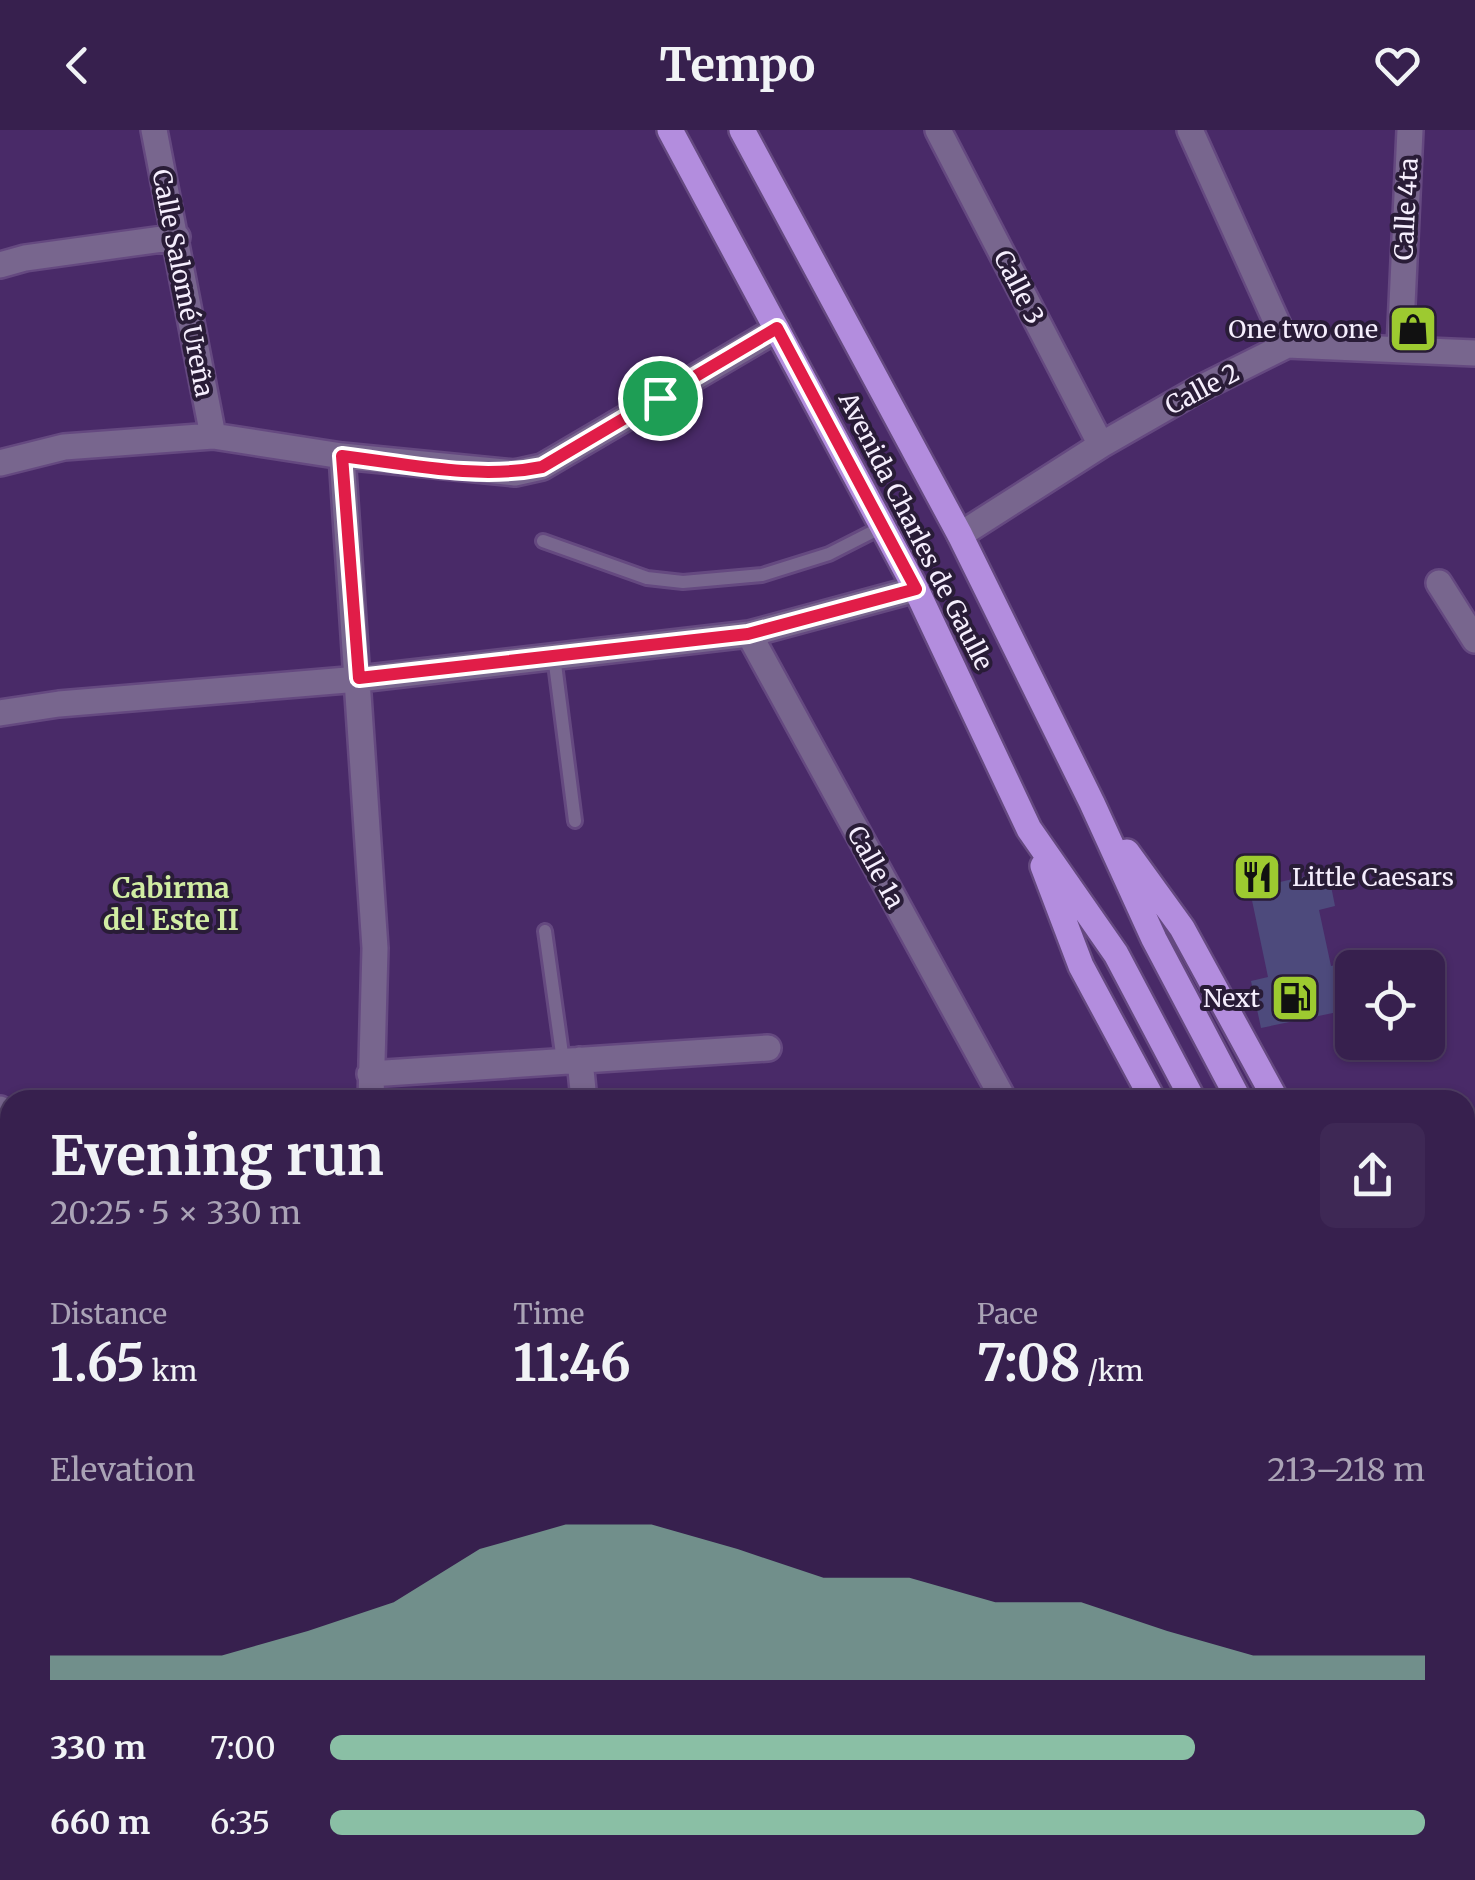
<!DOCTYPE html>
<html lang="en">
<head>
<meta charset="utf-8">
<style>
  :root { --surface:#37204e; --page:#3e2855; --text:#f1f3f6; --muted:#aaa3b6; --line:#513e66; --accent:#8abfa5 }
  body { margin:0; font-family:Merriweather,serif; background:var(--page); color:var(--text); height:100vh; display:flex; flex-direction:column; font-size:38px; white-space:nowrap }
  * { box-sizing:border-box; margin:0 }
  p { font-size:32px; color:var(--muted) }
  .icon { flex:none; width:55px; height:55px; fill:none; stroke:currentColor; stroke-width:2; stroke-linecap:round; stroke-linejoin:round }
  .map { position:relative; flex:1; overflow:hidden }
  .drawer { position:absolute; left:0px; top:960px; width:1475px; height:790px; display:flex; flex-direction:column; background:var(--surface); border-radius:30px 30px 0 0; box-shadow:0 2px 8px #0004,0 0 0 2px var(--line) }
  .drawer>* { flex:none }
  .tools { position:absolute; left:1335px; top:820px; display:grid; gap:20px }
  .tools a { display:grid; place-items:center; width:110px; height:110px; border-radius:15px; background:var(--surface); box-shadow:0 2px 8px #0004,0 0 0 2px var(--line); font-size:50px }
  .pin { position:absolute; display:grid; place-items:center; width:85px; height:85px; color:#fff; margin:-42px; border:5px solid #fff; border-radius:50%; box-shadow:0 2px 10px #0007 }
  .round { display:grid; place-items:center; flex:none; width:105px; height:105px; border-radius:15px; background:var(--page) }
  .headline { display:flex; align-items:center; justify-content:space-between; height:170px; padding:0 50px }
  h1 { font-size:55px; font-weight:700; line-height:75px }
  .figures { display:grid; grid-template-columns:repeat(3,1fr); gap:15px; height:170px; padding:10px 50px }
  .figures div { display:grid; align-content:center }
  .figures b { font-size:50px; font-weight:700 }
  .figures small { font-size:28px; font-weight:400 }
  .figures p { font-size:28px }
  .chart { height:280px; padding:20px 50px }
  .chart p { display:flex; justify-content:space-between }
  .chart svg { width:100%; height:180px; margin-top:10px; fill:var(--accent); opacity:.7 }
  ul { padding:0 50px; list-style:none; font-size:32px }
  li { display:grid; grid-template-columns:160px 120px 1fr; align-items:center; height:75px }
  li i { height:25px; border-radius:12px; background:var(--accent) }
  header { display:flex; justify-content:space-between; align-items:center; height:130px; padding:0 50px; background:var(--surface); font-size:45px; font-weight:700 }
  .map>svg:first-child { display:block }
  .built { fill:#543176 }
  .building { fill:#4d4a7c }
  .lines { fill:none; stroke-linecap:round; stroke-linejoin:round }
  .lane-casing { stroke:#654980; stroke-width:18 }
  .street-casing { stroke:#654980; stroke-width:30 }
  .primary-casing { stroke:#654980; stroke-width:30 }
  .lane { stroke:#78668e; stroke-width:12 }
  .street { stroke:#78668e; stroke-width:25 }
  .primary { stroke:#b38dde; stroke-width:25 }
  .route-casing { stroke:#fff; stroke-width:20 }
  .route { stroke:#e11d48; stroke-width:12 }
  .labels { text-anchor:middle; stroke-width:8; stroke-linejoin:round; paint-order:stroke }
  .street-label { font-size:25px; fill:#f5eefd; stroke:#291c37 }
  .poi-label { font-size:25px; fill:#f5eefd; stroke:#291c37; text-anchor:end }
  .neighbourhood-label { font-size:28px; font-weight:bold; fill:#d1eda3; stroke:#291c37 }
</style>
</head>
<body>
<header><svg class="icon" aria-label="back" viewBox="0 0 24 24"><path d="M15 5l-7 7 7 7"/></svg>Tempo<svg class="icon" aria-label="heart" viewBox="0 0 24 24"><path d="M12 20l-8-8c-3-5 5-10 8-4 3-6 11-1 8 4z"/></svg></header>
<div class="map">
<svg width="1475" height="1750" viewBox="0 0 1475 1750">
  <rect width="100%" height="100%" fill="#492a68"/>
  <path class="built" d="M1465 1644 1475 1659V1750H1294L1310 1740H1465Z
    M129 1740H748L752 1750H125Z"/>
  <path class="building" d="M1274 725 1280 752 1328 741 1335 776 1319 780 1331 836 1354 831 1352 879 1261 898 1251 851 1268 847 1244 732Z
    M175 1740H631L629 1750H173Z
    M1107 1740H1197L1203 1750H1113Z"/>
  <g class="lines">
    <g class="lane-casing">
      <path id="lane" d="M543 411 647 448 683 452 762 445 829 424 884 396
        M554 526 575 691
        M545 801 563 931
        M716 1740 722 1750
        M151 1750 155 1740"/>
    </g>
    <g class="street-casing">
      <path id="street" d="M154 0 213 306
        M938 0 1101 315
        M1190 0 1287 215
        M0 135 25 128 177 107
        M1400 218 1410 0
        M342 326 375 818 371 970
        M0 333 64 317 213 306 342 326 515 343 542 337 777 199
        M960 405 1101 315 1197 260 1287 215 1475 223
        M1439 453 1475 510
        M749 504 1004 970
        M0 583 59 574 359 549 749 504 916 459
        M580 930 584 970
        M370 944 768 918
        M0 979 10 989
        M0 1569 10 1563
        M967 1740 972 1750"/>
    </g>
    <g class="primary-casing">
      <path id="primary" d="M670 0 916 459 1029 699 1116 824 1193 970
        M742 0 960 405 1092 673 1154 809 1239 970
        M1127 722 1182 798 1276 970
        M1043 736 1081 836 1153 970
        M1465 1314 1475 1332
        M1465 1396 1475 1414
        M1465 1480 1475 1499
        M1465 1548 1475 1566"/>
    </g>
    <use href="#lane" class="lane"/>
    <use href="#street" class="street"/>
    <use href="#primary" class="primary"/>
  </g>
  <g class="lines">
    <g class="route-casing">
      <path id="route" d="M777 198 916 459 748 504 359 548 342 326C407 334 478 350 542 337Z"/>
    </g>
    <use href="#route" class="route"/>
  </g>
  <defs>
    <g id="shop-square" transform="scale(2.5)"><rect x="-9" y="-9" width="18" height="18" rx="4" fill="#9dca30" stroke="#291c37"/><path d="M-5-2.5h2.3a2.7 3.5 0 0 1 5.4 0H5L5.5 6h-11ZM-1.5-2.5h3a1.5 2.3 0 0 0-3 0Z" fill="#111"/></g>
    <g id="restaurant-square" transform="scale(2.5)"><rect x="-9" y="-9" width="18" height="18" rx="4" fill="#9dca30" stroke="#291c37"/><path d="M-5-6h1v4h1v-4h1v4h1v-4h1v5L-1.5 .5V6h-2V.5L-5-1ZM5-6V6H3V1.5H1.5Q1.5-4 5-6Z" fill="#111"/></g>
    <g id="fuel-square" transform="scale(2.5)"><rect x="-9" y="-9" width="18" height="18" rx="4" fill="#9dca30" stroke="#291c37"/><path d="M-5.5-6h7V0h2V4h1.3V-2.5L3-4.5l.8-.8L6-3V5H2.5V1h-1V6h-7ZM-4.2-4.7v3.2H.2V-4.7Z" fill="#111"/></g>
  </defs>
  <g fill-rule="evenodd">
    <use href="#shop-square" x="1413" y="199"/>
    <use href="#restaurant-square" x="1257" y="747"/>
    <use href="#fuel-square" x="1295" y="868"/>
  </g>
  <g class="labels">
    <g class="street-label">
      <text transform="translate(1406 79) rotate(-87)" y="9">Calle 4ta</text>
      <text transform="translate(183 153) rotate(79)" y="9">Calle Salomé Ureña</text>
      <text transform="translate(1019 157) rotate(63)" y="9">Calle 3</text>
      <text transform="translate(1202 259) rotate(-28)" y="9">Calle 2</text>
      <text transform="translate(916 401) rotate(63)" y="9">Avenida Charles de Gaulle</text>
      <text transform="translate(876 737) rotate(61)" y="9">Calle 1a</text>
    </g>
    <g class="poi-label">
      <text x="1378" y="208">One two one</text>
      <text x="1292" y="756" text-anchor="start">Little Caesars</text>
      <text x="1260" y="877">Next</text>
    </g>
    <g class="neighbourhood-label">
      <text x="171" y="768">Cabirma<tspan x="171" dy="32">del Este II</tspan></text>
    </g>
  </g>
</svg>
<div class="tools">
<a><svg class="icon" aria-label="locate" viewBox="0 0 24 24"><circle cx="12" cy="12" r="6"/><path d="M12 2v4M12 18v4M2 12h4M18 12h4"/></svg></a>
</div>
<div class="pin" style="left:660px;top:268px;background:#1e9e55"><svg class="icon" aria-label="arrive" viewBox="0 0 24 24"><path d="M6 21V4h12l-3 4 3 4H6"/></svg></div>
<section class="drawer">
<div class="headline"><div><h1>Evening run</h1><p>20:25 · 5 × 330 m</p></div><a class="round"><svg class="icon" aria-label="share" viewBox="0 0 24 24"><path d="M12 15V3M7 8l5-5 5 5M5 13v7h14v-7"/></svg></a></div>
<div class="figures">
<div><p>Distance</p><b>1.65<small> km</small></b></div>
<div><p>Time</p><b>11:46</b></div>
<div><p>Pace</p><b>7:08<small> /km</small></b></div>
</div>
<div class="chart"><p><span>Elevation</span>213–218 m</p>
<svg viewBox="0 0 160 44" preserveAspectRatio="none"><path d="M0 44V38L10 38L20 38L30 32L40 25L50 12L60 6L70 6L80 12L90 19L100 19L110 25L120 25L130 32L140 38L150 38L160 38V44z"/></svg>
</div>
<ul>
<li><b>330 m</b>7:00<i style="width:79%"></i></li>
<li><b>660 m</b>6:35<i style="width:100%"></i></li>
</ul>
</section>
</div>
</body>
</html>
